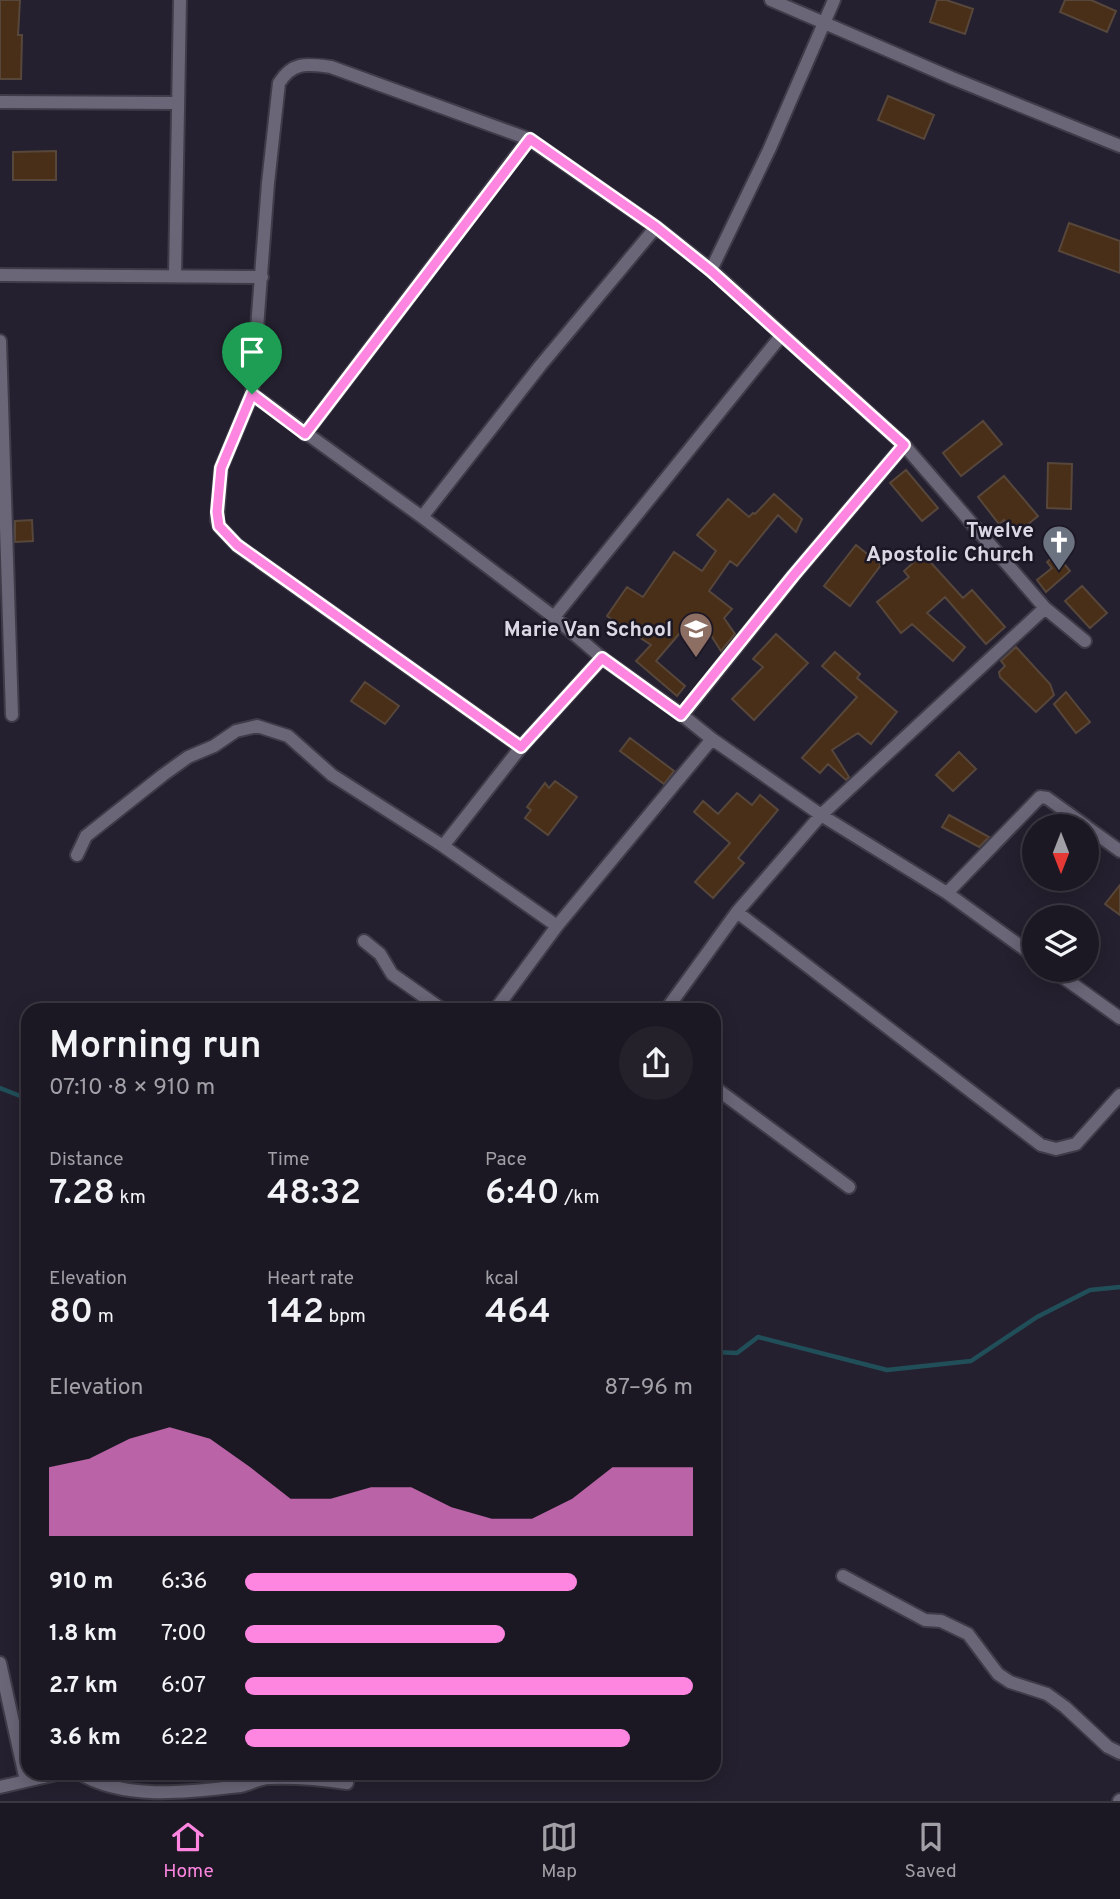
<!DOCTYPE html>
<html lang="en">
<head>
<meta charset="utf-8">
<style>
  :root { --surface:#1c1823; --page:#25212b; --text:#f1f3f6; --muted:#a0a0a6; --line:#3a3741; --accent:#fe85e0 }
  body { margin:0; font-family:Overpass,sans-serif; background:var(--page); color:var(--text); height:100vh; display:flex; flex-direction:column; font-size:26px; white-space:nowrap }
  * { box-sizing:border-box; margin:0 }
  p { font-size:23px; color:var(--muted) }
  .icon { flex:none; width:38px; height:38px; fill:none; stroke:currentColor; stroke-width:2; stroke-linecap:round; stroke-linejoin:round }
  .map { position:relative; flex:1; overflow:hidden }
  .details { position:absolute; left:21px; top:1003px; width:700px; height:777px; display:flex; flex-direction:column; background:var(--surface); border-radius:21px; box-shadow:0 4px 18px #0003,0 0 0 2px var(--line) }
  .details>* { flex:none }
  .needle { width:46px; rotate:180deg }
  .buttons { position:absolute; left:1022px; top:814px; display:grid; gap:14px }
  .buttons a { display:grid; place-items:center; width:77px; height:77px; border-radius:50%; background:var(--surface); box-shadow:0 4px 18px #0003,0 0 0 2px var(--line); font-size:35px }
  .pin { position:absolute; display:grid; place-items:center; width:60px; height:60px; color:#fff; margin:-72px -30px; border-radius:50% 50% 50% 0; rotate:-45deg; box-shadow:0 0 7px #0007 }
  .pin .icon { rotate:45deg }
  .round { display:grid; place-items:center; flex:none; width:74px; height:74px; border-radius:37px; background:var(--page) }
  .head { display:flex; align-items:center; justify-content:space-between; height:119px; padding:0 28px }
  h1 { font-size:38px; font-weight:600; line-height:52px }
  .figures { display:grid; grid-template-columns:repeat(3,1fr); gap:10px; height:119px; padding:7px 28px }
  .figures div { display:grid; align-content:center }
  .figures b { font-size:35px; font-weight:600 }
  .figures small { font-size:19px; font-weight:400 }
  .figures p { font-size:19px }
  .chart { height:196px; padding:14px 28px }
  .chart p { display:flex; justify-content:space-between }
  .chart svg { width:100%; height:126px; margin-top:7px; fill:var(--accent); opacity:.7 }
  ul { padding:0 28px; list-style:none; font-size:23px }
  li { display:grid; grid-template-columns:112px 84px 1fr; align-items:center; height:52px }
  li i { height:18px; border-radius:9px; background:var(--accent) }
  .dock { display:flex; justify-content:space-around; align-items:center; height:98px; border-top:2px solid var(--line); background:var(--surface); font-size:19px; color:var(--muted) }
  .dock a { display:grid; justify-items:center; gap:4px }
  .dock .selected { color:var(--accent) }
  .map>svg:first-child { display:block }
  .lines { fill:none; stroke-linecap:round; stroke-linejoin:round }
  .stream { stroke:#214f59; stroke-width:4.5 }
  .building { fill:#492e18; stroke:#57473b; stroke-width:2 }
  .minor-casing { stroke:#3f3b48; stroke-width:16 }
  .minor { stroke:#6a6577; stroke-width:12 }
  .route-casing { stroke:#fff; stroke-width:14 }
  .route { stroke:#fe85e0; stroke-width:9 }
  .labels { text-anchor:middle; stroke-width:5; stroke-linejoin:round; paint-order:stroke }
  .poi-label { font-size:21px; font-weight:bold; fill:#dbd8e3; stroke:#1c1725; text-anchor:end }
</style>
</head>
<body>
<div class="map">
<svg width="1120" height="1801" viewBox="0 0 1120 1801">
  <rect width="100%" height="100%" fill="#25202f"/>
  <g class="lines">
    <path class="stream" d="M0 1088 28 1099
      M714 1352 737 1353 758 1337 887 1370 971 1361 1037 1317 1090 1290 1120 1287"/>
  </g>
  <path class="building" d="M0 0H20L18 35H22L21 79H0Z
    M937 0H946L973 9 965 34 930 22Z
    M1065 0H1091L1116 11 1107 32 1060 12Z
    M888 96 934 115 924 139 878 120Z
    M56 151V180H13V152Z
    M1069 223 1120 241V273L1059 251Z
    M983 421 1002 444 961 476 943 453Z
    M1048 463 1072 464 1071 509 1047 508Z
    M906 470 938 508 922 521 890 483Z
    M1004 476 1038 516 1016 534 1004 520 999 524 978 497Z
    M774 494 802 519 796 532 778 515 737 566 730 561 709 591 732 609 724 618 735 634 721 651 712 637 691 620 656 661 685 686 677 696 636 661 651 645 607 616 627 587 643 597 674 552 702 571 716 551 697 535 728 499 749 517 753 513 755 514Z
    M32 520 33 541 15 542V521Z
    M856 545 881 565 850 606 824 586Z
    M923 554 963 598 972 590 1005 627 986 644 945 597 927 613 965 647 953 661 912 624 901 633 877 602 909 577 904 571Z
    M1056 554 1070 571 1046 592 1037 580 1052 568 1047 562Z
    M1082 586 1107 613 1090 628 1065 601Z
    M776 634 808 663 754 720 732 699 763 667 753 659Z
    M1016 647 1050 684 1054 695 1036 712 1000 677 999 672 1005 666 1001 661Z
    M835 652 860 674 857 678 897 712 871 744 858 733 832 750 849 777 846 780 828 764 820 773 802 758 857 697 822 666Z
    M365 682 399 706 385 724 351 701Z
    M1066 692 1090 722 1076 733 1054 704Z
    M630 738 674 771 664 784 620 751Z
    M959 752 976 769 953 791 936 775Z
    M555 781 577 797 548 835 525 818 531 810 527 807 545 783 549 788Z
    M737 793 752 805 760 795 778 810 738 858 744 863 713 898 695 882 730 843 694 812 703 801 718 814Z
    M949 815 989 837 979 847 942 827Z
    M1120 885V915L1105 904Z"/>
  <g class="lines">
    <g class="minor-casing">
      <path id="minor" d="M771 0 952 78 1120 146
        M0 102 177 103
        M711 270 769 150 834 0
        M0 275 262 277
        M175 276 180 0
        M0 341 12 715
        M252 394 422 517 554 617 602 658 682 715 712 739 821 815 947 893 1034 956
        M305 434 529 139
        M422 517 540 366 656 227
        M554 617 781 336
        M682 715 793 576 904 445
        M521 747 238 546 219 526 217 520 221 468 252 394 268 183 279 83C293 61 307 64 331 67L529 139 656 227 711 270 904 445 1045 608 1085 641
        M1087 827 1120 851
        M443 846 521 747 602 658
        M77 855 86 836 163 775 188 757 214 746 236 731 257 726 288 736 332 775 443 846 557 926
        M947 893 1040 797 1047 798 1086 826
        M737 912 1041 1145 1056 1149 1076 1144 1120 1095
        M364 941 380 954 392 974 443 1010
        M1053 970 1120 1018
        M495 1010 557 926 712 739
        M666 1010 737 912 821 815 1045 608
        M714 1087 849 1187
        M843 1576 925 1620 941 1621 968 1634 998 1674 1010 1682 1047 1694 1065 1707 1108 1747 1120 1753
        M0 1663 26 1781
        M79 1773C124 1801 190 1792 241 1786 250 1784 258 1779 267 1778 293 1777 321 1779 347 1783
        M0 1787 61 1773
        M1119 1801 1120 1800"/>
    </g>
    <use href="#minor" class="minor"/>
  </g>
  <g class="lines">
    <g class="route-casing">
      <path id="route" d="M530 139 656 227 711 271 904 445 793 576 681 715 602 658 521 747 237 545 219 526 217 512 221 468 252 394 305 434Z"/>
    </g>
    <use href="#route" class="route"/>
  </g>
  <defs>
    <g id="church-pin" transform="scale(1.75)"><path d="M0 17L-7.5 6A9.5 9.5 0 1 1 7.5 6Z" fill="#6b7280" stroke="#1c1725"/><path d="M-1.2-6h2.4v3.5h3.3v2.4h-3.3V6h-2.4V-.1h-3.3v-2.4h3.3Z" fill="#fff"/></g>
    <g id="school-pin" transform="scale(1.75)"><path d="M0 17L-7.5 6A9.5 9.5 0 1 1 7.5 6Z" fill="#8d6e63" stroke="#1c1725"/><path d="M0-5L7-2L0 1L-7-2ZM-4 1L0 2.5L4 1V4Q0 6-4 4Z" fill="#fff"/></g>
  </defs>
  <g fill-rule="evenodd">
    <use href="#church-pin" x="1059" y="542"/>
    <use href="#school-pin" x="696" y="629"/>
  </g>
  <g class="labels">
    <g class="poi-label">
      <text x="1034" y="537">Twelve<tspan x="1034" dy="24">Apostolic Church</tspan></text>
      <text x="672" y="636">Marie Van School</text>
    </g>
  </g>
</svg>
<div class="buttons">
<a><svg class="needle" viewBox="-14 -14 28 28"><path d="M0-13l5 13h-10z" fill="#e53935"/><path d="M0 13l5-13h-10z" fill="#a0a0a6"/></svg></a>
<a><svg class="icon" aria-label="layers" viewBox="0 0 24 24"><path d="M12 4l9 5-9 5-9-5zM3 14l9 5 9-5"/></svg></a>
</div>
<div class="pin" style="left:252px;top:394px;background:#1e9e55"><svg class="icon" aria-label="arrive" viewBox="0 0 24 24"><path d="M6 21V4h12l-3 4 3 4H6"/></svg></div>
<section class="details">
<div class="head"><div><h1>Morning run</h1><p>07:10 · 8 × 910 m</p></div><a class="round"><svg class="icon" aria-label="share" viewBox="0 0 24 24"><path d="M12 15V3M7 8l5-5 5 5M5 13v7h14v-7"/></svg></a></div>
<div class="figures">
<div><p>Distance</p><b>7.28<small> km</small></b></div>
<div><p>Time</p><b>48:32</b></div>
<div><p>Pace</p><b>6:40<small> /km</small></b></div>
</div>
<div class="figures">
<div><p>Elevation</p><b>80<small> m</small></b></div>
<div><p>Heart rate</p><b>142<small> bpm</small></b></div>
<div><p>kcal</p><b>464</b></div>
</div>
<div class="chart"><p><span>Elevation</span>87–96 m</p>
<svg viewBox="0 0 160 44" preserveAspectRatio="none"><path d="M0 44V20L10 17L20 10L30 6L40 10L50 20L60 31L70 31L80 27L90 27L100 34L110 38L120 38L130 31L140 20L150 20L160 20V44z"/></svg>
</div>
<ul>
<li><b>910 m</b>6:36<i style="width:74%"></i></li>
<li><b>1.8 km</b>7:00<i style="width:58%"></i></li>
<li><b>2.7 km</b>6:07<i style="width:100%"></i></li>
<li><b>3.6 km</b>6:22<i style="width:86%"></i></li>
</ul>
</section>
</div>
<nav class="dock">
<a class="selected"><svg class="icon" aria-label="home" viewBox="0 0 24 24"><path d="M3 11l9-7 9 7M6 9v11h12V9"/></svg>Home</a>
<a><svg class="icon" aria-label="map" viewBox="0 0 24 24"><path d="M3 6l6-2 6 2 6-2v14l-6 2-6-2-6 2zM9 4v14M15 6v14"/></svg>Map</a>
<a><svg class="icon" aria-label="saved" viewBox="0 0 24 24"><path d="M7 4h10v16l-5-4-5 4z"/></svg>Saved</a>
</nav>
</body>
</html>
